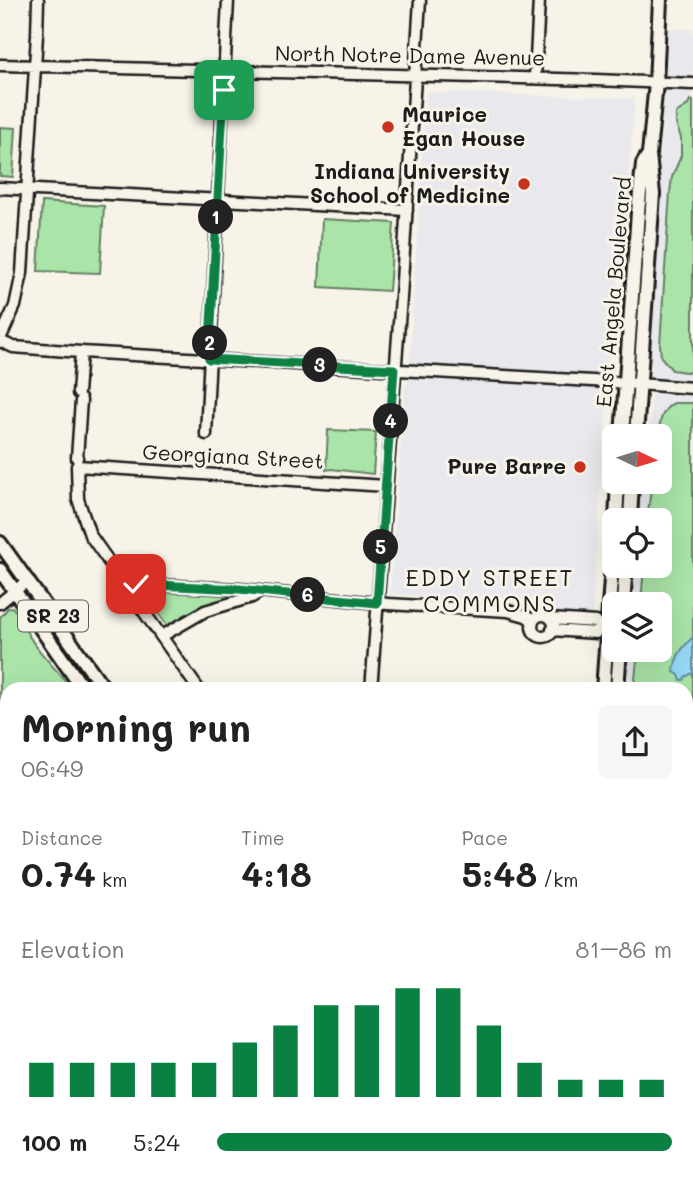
<!DOCTYPE html>
<html lang="en">
<head>
<meta charset="utf-8">
<style>
  :root { --surface:#fff; --page:#f6f6f6; --text:#222; --muted:#767676; --accent:#0b8043 }
  body { margin:0; font-family:Mali,sans-serif; background:var(--page); color:var(--text); height:100vh; display:flex; flex-direction:column; font-size:26px; white-space:nowrap }
  * { box-sizing:border-box; margin:0 }
  p { font-size:23px; color:var(--muted) }
  .icon { flex:none; width:38px; height:38px; fill:none; stroke:currentColor; stroke-width:2; stroke-linecap:round; stroke-linejoin:round }
  .map { position:relative; flex:1; overflow:hidden }
  .panel { position:absolute; left:0px; top:682px; width:693px; height:502px; display:flex; flex-direction:column; background:var(--surface); border-radius:21px 21px 0 0; box-shadow:0 7px 28px #0002 }
  .panel>* { flex:none }
  .needle { width:46px; rotate:94deg }
  .tools { position:absolute; left:602px; top:424px; display:grid; gap:14px }
  .tools a { display:grid; place-items:center; width:70px; height:70px; border-radius:10px; background:var(--surface); box-shadow:0 7px 28px #0002; font-size:35px }
  .pin { position:absolute; display:grid; place-items:center; width:60px; height:60px; color:#fff; margin:-30px; border-radius:14px; box-shadow:0 4px 10px #0006 }
  .km { position:absolute; width:35px; height:35px; margin:-18px; border-radius:50%; background:#222; color:#fff; font-size:19px; line-height:35px; text-align:center }
  .round { display:grid; place-items:center; flex:none; width:74px; height:74px; border-radius:10px; background:var(--page) }
  .head { display:flex; align-items:center; justify-content:space-between; height:119px; padding:0 21px }
  h1 { font-size:38px; font-weight:700; line-height:52px }
  .stats { display:grid; grid-template-columns:repeat(3,1fr); gap:10px; height:119px; padding:7px 21px }
  .stats div { display:grid; align-content:center }
  .stats b { font-size:35px; font-weight:700 }
  .stats small { font-size:19px; font-weight:400 }
  .stats p { font-size:19px }
  .chart { height:196px; padding:14px 21px }
  .chart p { display:flex; justify-content:space-between }
  .chart svg { width:100%; height:126px; margin-top:7px; stroke:var(--accent); stroke-width:6 }
  ul { padding:0 21px; list-style:none; font-size:23px }
  li { display:grid; grid-template-columns:112px 84px 1fr; align-items:center; height:52px }
  li i { height:18px; border-radius:9px; background:var(--accent) }
  .map>svg:first-child { display:block }
  .built { fill:#e9e9ed }
  .green { fill:#aae4a8; stroke:#638062; stroke-width:2 }
  .water { fill:#95d9f7; stroke:#658d9f; stroke-width:2 }
  .lines { fill:none; stroke-linecap:round; stroke-linejoin:round }
  .minor-casing { stroke:#1c1c1c; stroke-width:15 }
  .major-casing { stroke:#1c1c1c; stroke-width:18 }
  .minor { stroke:#f7f3e8; stroke-width:10 }
  .major { stroke:#f7f3e8; stroke-width:12 }
  .route-casing { stroke:#fff; stroke-width:14 }
  .route { stroke:#0b8043; stroke-width:9 }
  .poi-dot { fill:#c8321e; stroke:#f7f3e8; stroke-width:2.5 }
  .labels { text-anchor:middle; stroke-width:6; stroke-linejoin:round; paint-order:stroke }
  .shield { fill:#f7f3e8; stroke:#5e5c59; stroke-width:2 }
  .shield-label { font-size:19px; font-weight:bold; fill:#1c1c1c }
  .street-label { font-size:21px; fill:#1c1c1c; stroke:#f7f3e8 }
  .poi-label { font-size:21px; font-weight:bold; fill:#1c1c1c; stroke:#f7f3e8; text-anchor:end }
  .neighbourhood-label { font-size:23px; letter-spacing:2px; fill:#1c1c1c; stroke:#f7f3e8 }
</style>
</head>
<body>
<div class="map">
<svg width="693" height="1184" viewBox="0 0 693 1184">
  <rect width="100%" height="100%" fill="#f7f3e8"/>
  <filter id="ink" filterUnits="userSpaceOnUse"><feTurbulence type="fractalNoise" baseFrequency=".0143" numOctaves="2"/><feDisplacementMap in="SourceGraphic" scale="14" xChannelSelector="R" yChannelSelector="G"/><feConvolveMatrix kernelMatrix="1 2 1 2 8 2 1 2 1" color-interpolation-filters="sRGB"/></filter>
  <g filter="url(#ink)">
    <path class="built" d="M667 28 693 29V1061L686 1048V690H625L628 649H660V604H631L634 565H660V520H637L639 497 642 481H660V436H649L651 416V340Z
      M426 92 633 98 635 99 621 269 611 315 607 395 592 618 567 616 563 614 548 612 532 613 500 605 453 602 448 598 390 594 405 386 408 383Z
      M686 1129 693 1141V1184H480L476 1178H686Z
      M313 1178H428L432 1184H313Z"/>
    <path class="green" d="M690 100 693 101V373L672 370 661 357 660 345 670 192 672 177 681 156V138L676 124V113L688 105Z
      M0 127 16 128 13 177 0 176Z
      M42 202 104 206 100 273 38 271Z
      M322 219 394 223 389 291 319 287Z
      M674 403H693V742H686V690H634L638 649H660V604H641L644 565H660V520H647L652 481H660V436H658C660 423 661 409 674 403Z
      M328 430 376 432 373 474 331 469 326 470Z
      M140 587 239 593 240 595 169 628Z
      M12 607C21 615 23 626 29 636 40 654 55 668 68 684L65 689 7 690V720L0 724V617L8 608Z
      M0 986H7V1095H0Z
      M693 1155V1184H648L645 1179 646 1178H686V1158Z
      M76 1178H313V1184H75Z"/>
    <path class="water" d="M693 637V673L685 677 684 680H681L679 675 674 672C675 656 682 648 693 637Z
      M4 1006 7 1007V1070L0 1067V1011Z"/>
    <g class="lines">
      <g class="minor-casing">
        <path id="minor" d="M0 65 596 80 693 84
          M535 78 539 0
          M0 188 407 210
          M0 339 15 306 22 273 37 35 38 0
          M0 341 13 347 81 352 610 382 693 388
          M78 393 81 352
          M206 434 228 0
          M77 458 81 400
          M126 587 136 584 239 589 388 604 508 611 526 616 533 621
          M0 603 28 580
          M532 626a11 11 0 1 1 22 0a11 11 0 1 1-22 0Z
          M551 619 596 622 600 628 608 629
          M552 630 596 633 600 628
          M162 636 205 611 252 597 260 592
          M199 690 90 535 78 499 77 466 386 486
          M371 690 401 297 420 0
          M0 730 7 726
          M686 751H693
          M0 867 7 863
          M686 999 693 997"/>
      </g>
      <g class="major-casing">
        <path id="major" d="M622 436 638 212 643 164 647 157
          M636 436 653 194 649 154 656 83 660 0
          M616 520 618 481
          M630 520 632 481
          M0 543 105 690
          M0 570 84 690
          M623 604 626 565
          M603 690 614 538
          M617 690 620 649
          M686 1068 693 1078
          M686 1102 693 1113
          M440 1178 444 1184
          M459 1178 463 1184"/>
      </g>
      <use href="#minor" class="minor"/>
      <use href="#major" class="major"/>
    </g>
  </g>
  <g class="lines" filter="url(#ink)">
    <g class="route-casing">
      <path id="route" d="M136 584 239 589 377 603 394 369 209 359 224 90"/>
    </g>
    <use href="#route" class="route"/>
  </g>
  <g class="poi-dot">
    <circle cx="388" cy="127" r="7"/>
    <circle cx="524" cy="184" r="7"/>
    <circle cx="580" cy="467" r="7"/>
  </g>
  <g class="labels">
    <rect class="shield" x="18" y="600.5" width="70" height="31" rx="5"/>
    <g class="shield-label">
      <text x="53" y="623">SR 23</text>
    </g>
    <g class="street-label">
      <text transform="translate(410 56) rotate(1)" y="7">North Notre Dame Avenue</text>
      <text transform="translate(614 292) rotate(-85)" y="7">East Angela Boulevard</text>
      <text transform="translate(233 457) rotate(3)" y="7">Georgiana Street</text>
    </g>
    <g class="poi-label">
      <text x="402" y="122" text-anchor="start">Maurice<tspan x="402" dy="24">Egan House</tspan></text>
      <text x="510" y="179">Indiana University<tspan x="510" dy="24">School of Medicine</tspan></text>
      <text x="566" y="474">Pure Barre</text>
    </g>
    <g class="neighbourhood-label">
      <text x="490" y="586">EDDY STREET<tspan x="490" dy="26">COMMONS</tspan></text>
    </g>
  </g>
</svg>
<div class="tools">
<a><svg class="needle" viewBox="-14 -14 28 28"><path d="M0-13l5 13h-10z" fill="#e53935"/><path d="M0 13l5-13h-10z" fill="#767676"/></svg></a>
<a><svg class="icon" aria-label="locate" viewBox="0 0 24 24"><circle cx="12" cy="12" r="6"/><path d="M12 2v4M12 18v4M2 12h4M18 12h4"/></svg></a>
<a><svg class="icon" aria-label="layers" viewBox="0 0 24 24"><path d="M12 4l9 5-9 5-9-5zM3 14l9 5 9-5"/></svg></a>
</div>
<div class="pin" style="left:224px;top:90px;background:#1e9e55"><svg class="icon" aria-label="arrive" viewBox="0 0 24 24"><path d="M6 21V4h12l-3 4 3 4H6"/></svg></div>
<div class="pin" style="left:136px;top:584px;background:#d93025"><svg class="icon" aria-label="check" viewBox="0 0 24 24"><path d="M5 12l5 5 9-10"/></svg></div>
<b class="km" style="left:216px;top:217px">1</b>
<b class="km" style="left:210px;top:343px">2</b>
<b class="km" style="left:320px;top:365px">3</b>
<b class="km" style="left:391px;top:421px">4</b>
<b class="km" style="left:381px;top:547px">5</b>
<b class="km" style="left:308px;top:595px">6</b>
<section class="panel">
<div class="head"><div><h1>Morning run</h1><p>06:49</p></div><a class="round"><svg class="icon" aria-label="share" viewBox="0 0 24 24"><path d="M12 15V3M7 8l5-5 5 5M5 13v7h14v-7"/></svg></a></div>
<div class="stats">
<div><p>Distance</p><b>0.74<small> km</small></b></div>
<div><p>Time</p><b>4:18</b></div>
<div><p>Pace</p><b>5:48<small> /km</small></b></div>
</div>
<div class="chart"><p><span>Elevation</span>81–86 m</p>
<svg viewBox="0 0 160 44" preserveAspectRatio="none"><path d="M5 44V32M15 44V32M25 44V32M35 44V32M45 44V32M55 44V25M65 44V19M75 44V12M85 44V12M95 44V6M105 44V6M115 44V19M125 44V32M135 44V38M145 44V38M155 44V38"/></svg>
</div>
<ul>
<li><b>100 m</b>5:24<i style="width:100%"></i></li>
</ul>
</section>
</div>
</body>
</html>
